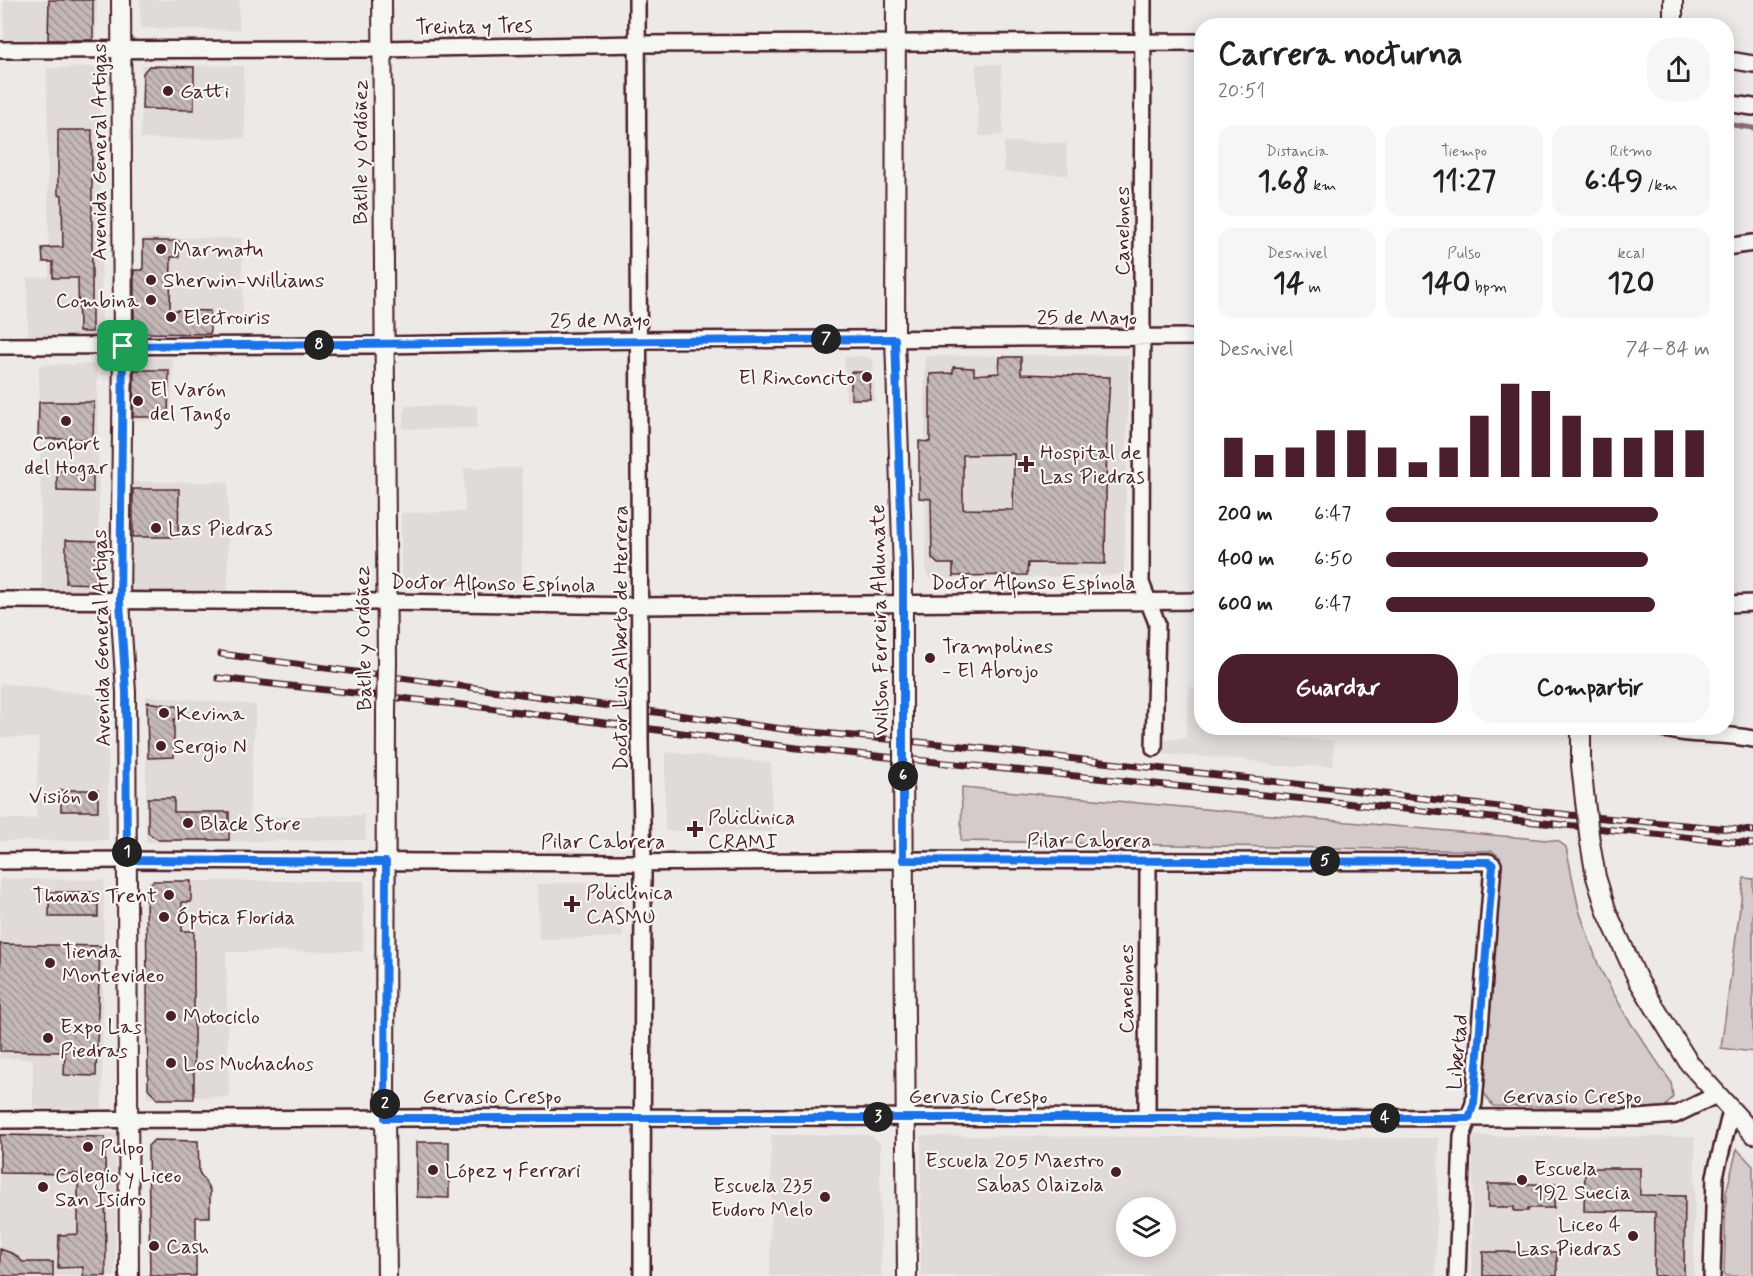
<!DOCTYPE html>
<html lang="es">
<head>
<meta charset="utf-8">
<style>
  :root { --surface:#fff; --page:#f6f6f6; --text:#222; --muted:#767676; --accent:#4a1f2b }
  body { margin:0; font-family:Mynerve,sans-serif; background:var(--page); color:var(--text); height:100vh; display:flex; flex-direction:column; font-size:22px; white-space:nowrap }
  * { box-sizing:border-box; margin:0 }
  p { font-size:20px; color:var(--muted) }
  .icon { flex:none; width:33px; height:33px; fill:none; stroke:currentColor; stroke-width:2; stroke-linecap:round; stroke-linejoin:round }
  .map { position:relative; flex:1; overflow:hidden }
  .details { position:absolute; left:1194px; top:18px; width:540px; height:717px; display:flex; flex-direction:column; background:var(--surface); border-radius:24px; box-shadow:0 3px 15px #0003 }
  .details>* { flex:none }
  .tools { position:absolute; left:1116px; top:1197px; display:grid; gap:12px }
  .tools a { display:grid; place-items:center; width:60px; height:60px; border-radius:50%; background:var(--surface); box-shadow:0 3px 15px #0003; font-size:30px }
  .pin { position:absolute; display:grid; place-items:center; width:51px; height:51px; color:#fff; margin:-26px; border-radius:12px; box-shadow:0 3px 9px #0006 }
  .km { position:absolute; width:30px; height:30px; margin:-15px; border-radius:50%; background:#222; color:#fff; font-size:16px; line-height:30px; text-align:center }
  .round { display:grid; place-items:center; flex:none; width:63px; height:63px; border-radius:24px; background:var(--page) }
  .headline { display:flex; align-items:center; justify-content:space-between; height:102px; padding:0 24px }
  h1 { font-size:33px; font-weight:700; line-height:45px }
  .figures { display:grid; grid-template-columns:repeat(3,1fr); gap:9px; height:102px; padding:6px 24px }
  .figures div { display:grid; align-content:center; border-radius:15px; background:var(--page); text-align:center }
  .figures b { font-size:30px; font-weight:700 }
  .figures small { font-size:16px; font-weight:400 }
  .figures p { font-size:16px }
  .chart { height:168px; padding:12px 24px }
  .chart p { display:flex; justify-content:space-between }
  .chart svg { width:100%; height:108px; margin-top:6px; stroke:var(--accent); stroke-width:6 }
  .primary-button { display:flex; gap:12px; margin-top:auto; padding:12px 24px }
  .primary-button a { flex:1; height:69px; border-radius:24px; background:var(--accent); color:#fff; font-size:24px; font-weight:700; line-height:69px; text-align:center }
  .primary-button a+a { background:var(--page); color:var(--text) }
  ul { padding:0 24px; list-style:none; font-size:20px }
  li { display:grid; grid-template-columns:96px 72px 1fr; align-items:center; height:45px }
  li i { height:15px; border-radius:8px; background:var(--accent) }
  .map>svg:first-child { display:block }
  .built { fill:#e0dad8; fill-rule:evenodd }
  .green { fill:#d4cbca; stroke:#8f757a; stroke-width:1.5 }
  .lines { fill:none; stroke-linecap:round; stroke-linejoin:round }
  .stream { stroke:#886e73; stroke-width:5 }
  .building { fill:url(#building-back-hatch); stroke:#4a1f2b; stroke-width:1.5; fill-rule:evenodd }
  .minor-casing { stroke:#4a1f2b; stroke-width:20 }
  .tertiary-casing { stroke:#4a1f2b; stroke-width:22 }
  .minor { stroke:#f6f6f2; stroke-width:15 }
  .tertiary { stroke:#f6f6f2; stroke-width:18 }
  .rail-casing { stroke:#4a1f2b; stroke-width:7 }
  .rail { stroke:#f6f6f2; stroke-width:4.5; stroke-dasharray:14; stroke-linecap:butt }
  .minor-bridge-casing { stroke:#4a1f2b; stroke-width:20; stroke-linecap:butt }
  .tertiary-bridge-casing { stroke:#4a1f2b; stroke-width:22; stroke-linecap:butt }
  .minor-bridge { stroke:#f6f6f2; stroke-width:15 }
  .tertiary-bridge { stroke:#f6f6f2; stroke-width:18 }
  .route-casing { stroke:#fff; stroke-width:12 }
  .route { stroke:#1a73e8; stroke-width:8 }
  .poi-dot { fill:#4a1f2b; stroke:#f6f6f2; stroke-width:2 }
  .labels { text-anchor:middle; stroke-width:4.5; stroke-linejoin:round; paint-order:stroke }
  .street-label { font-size:21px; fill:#4a1f2b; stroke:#f6f6f2 }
  .poi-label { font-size:21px; fill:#4a1f2b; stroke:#f6f6f2; text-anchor:start }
</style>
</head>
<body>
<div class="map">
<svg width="1753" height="1276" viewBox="0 0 1753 1276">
  <defs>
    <pattern id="building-back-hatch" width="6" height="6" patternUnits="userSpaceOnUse" patternTransform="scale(1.5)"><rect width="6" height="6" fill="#c4b7b7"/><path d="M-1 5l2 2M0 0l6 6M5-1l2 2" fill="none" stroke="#a19495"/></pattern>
  </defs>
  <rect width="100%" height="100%" fill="#ece9e6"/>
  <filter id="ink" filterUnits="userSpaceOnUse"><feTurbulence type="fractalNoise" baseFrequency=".0167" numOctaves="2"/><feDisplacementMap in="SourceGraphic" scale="12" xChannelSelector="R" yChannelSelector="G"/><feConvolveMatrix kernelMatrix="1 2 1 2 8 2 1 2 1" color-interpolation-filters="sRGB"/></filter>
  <g filter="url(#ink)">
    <path class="built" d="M4 0H97L96 38 93 41 4 39Z
      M140 0H239V30L141 28Z
      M976 64 1001 65 1003 135 979 136Z
      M142 65 243 66 245 138 141 139Z
      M99 67 102 336 28 337 27 278 49 277 47 68Z
      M1004 142 1066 143 1069 175 1004 172Z
      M143 238H242L243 326H141Z
      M1129 355 1124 575 931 579 926 573 925 356Z
      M866 356 873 361 875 401H846L844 357Z
      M131 358H173L171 421 130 420Z
      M97 364 100 595 42 594 39 365Z
      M405 406H477V428L403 429Z
      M464 468H522V583L409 584 401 574V513L465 512Z
      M130 482H228V595L128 594Z
      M0 683 108 697V840L0 841V819H36L39 738 0 737Z
      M1189 687 1201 689 1202 728H1278V737L1334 741 1333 766H1276L1249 760 1164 754V740L1186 738Z
      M146 696 256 705 249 817 364 815 366 840 146 842Z
      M665 752 771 763 772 832 665 831Z
      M0 879 104 880 102 1108H33V1059L0 1058Z
      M148 881H364L363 951 226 952 229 1097 147 1098Z
      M616 882 622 885 623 937 539 939 538 884Z
      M0 1133H116L115 1276H0Z
      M771 1135H870L880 1143 881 1276H770Z
      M921 1136 1439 1138 1435 1276H921ZM1126 1208H1166V1246H1126Z
      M1473 1136 1695 1137 1694 1276H1472Z"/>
    <path class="green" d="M962 787 1558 841 1566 847 1579 910 1599 967 1628 1019 1671 1082 1673 1097 1665 1107 1647 1108 1493 1106 1484 1093 1502 863 1500 857 1492 851 961 841Z
      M1744 878 1753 879V1052L1721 1048Z
      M1737 1149 1753 1166V1276H1724L1726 1193Z"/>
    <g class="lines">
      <path class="stream" d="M1726 124 1753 128
        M1201 261H1202"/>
    </g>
    <path class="building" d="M49 0H93V40H48Z
      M149 66 194 67V110L142 109 143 73Z
      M58 130H92V332H79L78 278H53V262H43L42 248 63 247 62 195H58Z
      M143 241H179V257H171L170 310 210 311V334L143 333 134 326V270H143Z
      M1000 357H1021V374L1110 377 1107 429 1105 564 1028 563 1027 575 953 576V564H938L932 558 931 499 919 498V441L930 442V374L953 373V367L974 368V375L999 373ZM1014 454 1013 510 963 509V455Z
      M134 370H169L168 417H133Z
      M851 372H869L870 399H851Z
      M39 402H94L93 439H38Z
      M57 471H93V492L57 491Z
      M133 489H179L178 537H133Z
      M66 540 98 541V584L66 583Z
      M147 702 181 707 180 719H174V757L148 758Z
      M61 790H98V811H61Z
      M148 798H174V812H229V840H159L148 833Z
      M153 881H191V902H182V931H194V1099H157L148 1088 146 888Z
      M49 892H98V917H49Z
      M0 944 100 946 96 1076 64 1075 65 1052 0 1051Z
      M0 1135 105 1137 106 1276H83V1267L58 1268 59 1235 78 1234V1174L0 1173Z
      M154 1140 198 1141 199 1172 210 1190V1217H196V1276H150L148 1146Z
      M417 1142H449V1198L417 1197Z
      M1585 1168H1640V1195L1685 1196 1684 1276H1654L1655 1212 1584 1211Z
      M1488 1184H1555L1554 1208H1528V1211H1514V1207H1488Z
      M0 1249 14 1254 23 1262H53V1276H0Z
      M1483 1252H1557V1276H1483Z"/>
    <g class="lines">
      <g class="minor-casing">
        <path id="minor" d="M637 0 640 699
          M1143 0 1141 583 1157 623 1154 748
          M0 50 383 49 638 44 1202 42
          M1735 61 1753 64
          M1726 103 1753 107
          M1726 247 1753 243
          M0 346 383 345 640 340 1202 337
          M0 600 385 602 640 606 1202 601
          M1726 604 1753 603
          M1662 728C1691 737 1723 732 1753 739
          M640 743 643 862 642 1276
          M0 861 127 860 618 863 903 860 1489 862 1493 865 1474 1103 1462 1136 1457 1276
          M1147 1118 1148 861
          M0 1120 643 1117 1638 1118 1675 1115 1716 1095
          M1712 1276 1715 1176 1731 1111"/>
      </g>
      <g class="tertiary-casing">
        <path id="tertiary" d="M121 0 123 346 120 602 126 692 129 1276
          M382 0 387 663
          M896 0 895 339 903 572V730
          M1673 0V26
          M386 712 385 1118 387 1276
          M1581 728V765L1585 801
          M903 767 907 1276
          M1590 842 1596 877 1607 912 1638 980 1689 1063 1753 1134"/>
      </g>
      <use href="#minor" class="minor"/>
      <use href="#tertiary" class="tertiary"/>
      <g class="rail-casing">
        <path id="rail" d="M221 654 790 730 961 746 1570 815 1753 831
          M218 678 473 706 797 748 1753 844"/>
      </g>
      <use href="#rail" class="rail"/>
      <g class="minor-bridge-casing">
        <path id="minor-bridge" d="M640 699V743"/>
      </g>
      <g class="tertiary-bridge-casing">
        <path id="tertiary-bridge" d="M386 712 387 663
          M903 730V767
          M1585 801 1590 842"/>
      </g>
      <use href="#minor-bridge" class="minor-bridge"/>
      <use href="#tertiary-bridge" class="tertiary-bridge"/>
    </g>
  </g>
  <g class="lines" filter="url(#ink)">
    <g class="route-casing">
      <path id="route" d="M895 339 903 572V860L1489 862 1493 865 1474 1103 1469 1118H385L386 862 127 860 126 692 120 602 123 346C380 345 638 340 895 339Z"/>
    </g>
    <use href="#route" class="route"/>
  </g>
  <g class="poi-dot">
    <circle cx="168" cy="91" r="6"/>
    <circle cx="161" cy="249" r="6"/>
    <circle cx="151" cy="280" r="6"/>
    <circle cx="151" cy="300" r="6"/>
    <circle cx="171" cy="317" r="6"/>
    <circle cx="867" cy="377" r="6"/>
    <circle cx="138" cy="401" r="6"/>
    <circle cx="66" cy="421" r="6"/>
    <path d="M1023 455h6v6h6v6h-6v6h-6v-6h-6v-6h6z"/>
    <circle cx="156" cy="528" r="6"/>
    <circle cx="930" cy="658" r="6"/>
    <circle cx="164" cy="713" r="6"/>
    <circle cx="161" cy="746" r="6"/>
    <circle cx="93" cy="796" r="6"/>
    <circle cx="188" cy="823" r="6"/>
    <path d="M692 820h6v6h6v6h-6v6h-6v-6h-6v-6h6z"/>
    <circle cx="169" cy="895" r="6"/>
    <path d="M569 895h6v6h6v6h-6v6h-6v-6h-6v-6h6z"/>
    <circle cx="164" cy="917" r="6"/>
    <circle cx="50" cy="963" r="6"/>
    <circle cx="171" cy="1016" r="6"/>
    <circle cx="48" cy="1038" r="6"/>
    <circle cx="171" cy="1063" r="6"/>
    <circle cx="88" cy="1147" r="6"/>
    <circle cx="433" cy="1170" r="6"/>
    <circle cx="1116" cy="1172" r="6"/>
    <circle cx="1522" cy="1180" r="6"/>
    <circle cx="43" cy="1187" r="6"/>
    <circle cx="825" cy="1197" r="6"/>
    <circle cx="1633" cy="1236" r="6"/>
    <circle cx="154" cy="1246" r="6"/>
  </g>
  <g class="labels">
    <g class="street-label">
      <text transform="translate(474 26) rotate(-1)" y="7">Treinta y Tres</text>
      <text transform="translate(99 152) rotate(-90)" y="7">Avenida General Artigas</text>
      <text transform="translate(360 152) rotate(-90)" y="7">Batlle y Ordóñez</text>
      <text transform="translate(1122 231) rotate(-90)" y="7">Canelones</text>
      <text x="1087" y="324">25 de Mayo</text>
      <text transform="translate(600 320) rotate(-1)" y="7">25 de Mayo</text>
      <text x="1033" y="589">Doctor Alfonso Espínola</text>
      <text transform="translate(493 583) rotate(1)" y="7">Doctor Alfonso Espínola</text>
      <text transform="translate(879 620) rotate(-91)" y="7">Wilson Ferreira Aldunate</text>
      <text transform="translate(101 638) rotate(-91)" y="7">Avenida General Artigas</text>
      <text transform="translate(363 638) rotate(-91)" y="7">Batlle y Ordóñez</text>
      <text transform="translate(620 638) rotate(-90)" y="7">Doctor Luis Alberto de Herrera</text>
      <text x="1089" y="847">Pilar Cabrera</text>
      <text x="603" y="848">Pilar Cabrera</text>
      <text transform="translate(1126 989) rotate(-90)" y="7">Canelones</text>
      <text transform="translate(1457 1052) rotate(-85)" y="7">Libertad</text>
      <text x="492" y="1103">Gervasio Crespo</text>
      <text x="978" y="1103">Gervasio Crespo</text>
      <text x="1572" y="1103">Gervasio Crespo</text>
    </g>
    <g class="poi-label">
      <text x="180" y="98">Gatti</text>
      <text x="173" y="256">Marmatu</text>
      <text x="163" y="287">Sherwin-Williams</text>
      <text x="139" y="307" text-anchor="end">Combina</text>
      <text x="183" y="324">Electroiris</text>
      <text x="855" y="384" text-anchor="end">El Rinconcito</text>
      <text x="150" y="396">El Varón<tspan x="150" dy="24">del Tango</tspan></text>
      <text x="66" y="450" text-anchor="middle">Confort<tspan x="66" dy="24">del Hogar</tspan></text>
      <text x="1040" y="459">Hospital de<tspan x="1040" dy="24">Las Piedras</tspan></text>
      <text x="168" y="535">Las Piedras</text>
      <text x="942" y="653">Trampolines<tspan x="942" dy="24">- El Abrojo</tspan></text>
      <text x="176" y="720">Kevina</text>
      <text x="173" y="753">Sergio N</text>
      <text x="81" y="803" text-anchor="end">Visión</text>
      <text x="708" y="824">Policlinica<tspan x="708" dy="24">CRAMI</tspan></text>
      <text x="200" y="830">Black Store</text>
      <text x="586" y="899">Policlinica<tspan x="586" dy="24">CASMU</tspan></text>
      <text x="157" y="902" text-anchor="end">Thomas Trent</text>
      <text x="176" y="924">Óptica Florida</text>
      <text x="62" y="958">Tienda<tspan x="62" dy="24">Montevideo</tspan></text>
      <text x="183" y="1023">Motociclo</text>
      <text x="60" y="1033">Expo Las<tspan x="60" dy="24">Piedras</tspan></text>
      <text x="183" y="1070">Los Muchachos</text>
      <text x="100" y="1154">Pulpo</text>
      <text x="1104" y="1167" text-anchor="end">Escuela 205 Maestro<tspan x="1104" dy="24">Sabas Olaizola</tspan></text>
      <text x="1534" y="1175">Escuela<tspan x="1534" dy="24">192 Suecia</tspan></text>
      <text x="445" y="1177">López y Ferrari</text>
      <text x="55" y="1182">Colegio y Liceo<tspan x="55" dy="24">San Isidro</tspan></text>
      <text x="813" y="1192" text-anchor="end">Escuela 235<tspan x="813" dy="24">Eudoro Melo</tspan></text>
      <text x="1621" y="1231" text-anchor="end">Liceo 4<tspan x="1621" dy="24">Las Piedras</tspan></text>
      <text x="166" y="1253">Cash</text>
    </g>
  </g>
</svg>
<div class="tools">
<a><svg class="icon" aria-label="layers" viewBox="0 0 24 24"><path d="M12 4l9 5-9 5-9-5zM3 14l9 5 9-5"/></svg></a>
</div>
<div class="pin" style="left:123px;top:346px;background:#1e9e55"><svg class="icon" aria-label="arrive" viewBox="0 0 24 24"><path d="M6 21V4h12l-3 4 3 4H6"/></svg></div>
<b class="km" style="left:127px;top:852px">1</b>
<b class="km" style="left:385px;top:1104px">2</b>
<b class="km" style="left:878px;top:1117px">3</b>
<b class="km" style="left:1385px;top:1118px">4</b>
<b class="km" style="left:1325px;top:861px">5</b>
<b class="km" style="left:903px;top:776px">6</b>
<b class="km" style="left:826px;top:339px">7</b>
<b class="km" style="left:319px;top:345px">8</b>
<section class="details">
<div class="headline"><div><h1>Carrera nocturna</h1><p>20:51</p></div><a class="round"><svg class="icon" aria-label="share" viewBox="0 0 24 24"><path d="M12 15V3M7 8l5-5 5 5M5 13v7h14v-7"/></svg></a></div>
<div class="figures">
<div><p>Distancia</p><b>1.68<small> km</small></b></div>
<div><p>Tiempo</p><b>11:27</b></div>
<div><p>Ritmo</p><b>6:49<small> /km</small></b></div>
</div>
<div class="figures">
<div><p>Desnivel</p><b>14<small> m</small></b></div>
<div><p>Pulso</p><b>140<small> bpm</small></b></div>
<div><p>kcal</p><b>120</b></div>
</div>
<div class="chart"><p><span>Desnivel</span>74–84 m</p>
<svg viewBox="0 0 160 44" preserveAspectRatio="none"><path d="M5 44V28M15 44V35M25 44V32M35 44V25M45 44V25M55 44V32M65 44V38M75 44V32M85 44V19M95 44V6M105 44V9M115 44V19M125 44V28M135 44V28M145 44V25M155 44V25"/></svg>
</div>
<ul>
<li><b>200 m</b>6:47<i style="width:84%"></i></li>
<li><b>400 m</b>6:50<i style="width:81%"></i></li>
<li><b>600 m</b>6:47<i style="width:83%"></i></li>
</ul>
<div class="primary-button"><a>Guardar</a><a>Compartir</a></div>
</section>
</div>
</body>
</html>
